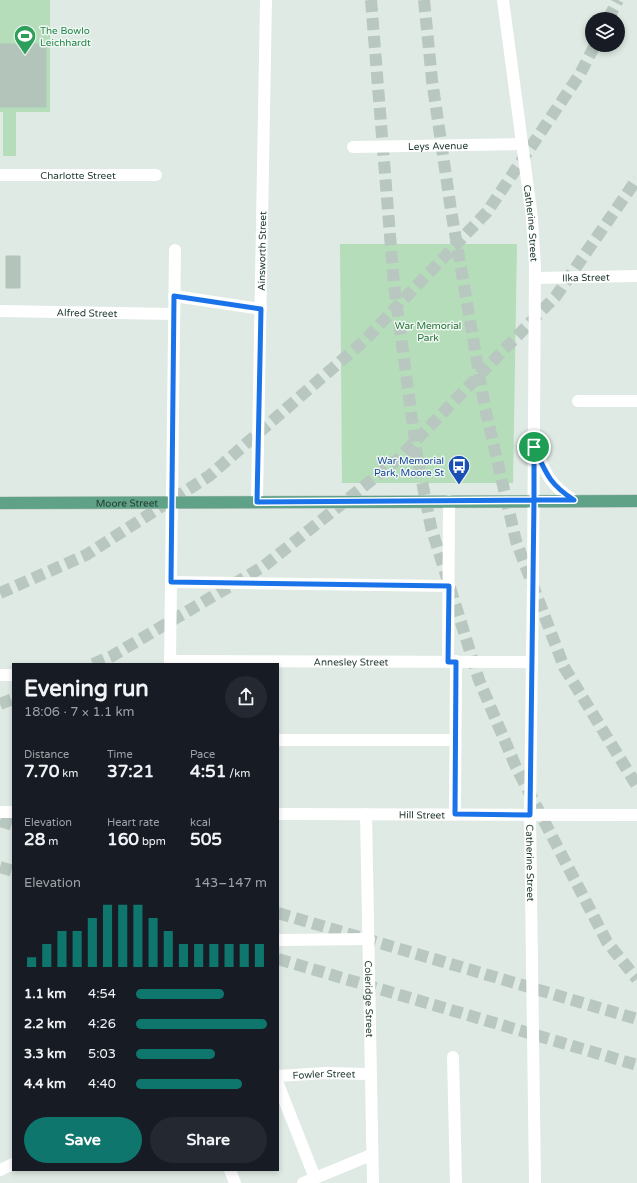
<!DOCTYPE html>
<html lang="en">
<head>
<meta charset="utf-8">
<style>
  :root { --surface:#171b24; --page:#242831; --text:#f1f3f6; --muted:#9ea1a6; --accent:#0f766e }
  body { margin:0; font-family:"Varela Round",sans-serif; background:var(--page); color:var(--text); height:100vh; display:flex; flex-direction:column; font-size:15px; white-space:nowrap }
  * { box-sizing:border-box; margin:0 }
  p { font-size:13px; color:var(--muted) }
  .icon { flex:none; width:22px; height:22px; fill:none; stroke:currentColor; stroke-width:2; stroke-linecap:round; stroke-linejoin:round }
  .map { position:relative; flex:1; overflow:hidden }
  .drawer { position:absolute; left:12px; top:663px; width:267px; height:508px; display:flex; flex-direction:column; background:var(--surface); border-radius:0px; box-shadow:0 2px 6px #0003 }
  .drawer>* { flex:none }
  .buttons { position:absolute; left:585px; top:12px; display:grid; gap:8px }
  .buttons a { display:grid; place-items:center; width:40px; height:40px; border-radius:50%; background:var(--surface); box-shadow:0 2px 6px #0003; font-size:20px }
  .pin { position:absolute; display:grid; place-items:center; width:34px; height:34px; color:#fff; margin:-17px; border:2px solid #fff; border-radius:50%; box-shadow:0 1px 4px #0007 }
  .round { display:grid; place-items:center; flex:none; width:42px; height:42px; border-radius:21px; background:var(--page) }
  .headline { display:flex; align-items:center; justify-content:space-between; height:68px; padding:0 12px }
  h1 { font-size:22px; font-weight:700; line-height:30px }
  .metrics { display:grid; grid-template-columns:repeat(3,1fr); gap:6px; height:68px; padding:4px 12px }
  .metrics div { display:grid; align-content:center }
  .metrics b { font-size:17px; font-weight:700 }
  .metrics small { font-size:11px; font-weight:400 }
  .metrics p { font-size:11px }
  .chart { height:112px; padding:8px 12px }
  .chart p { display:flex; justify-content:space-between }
  .chart svg { width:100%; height:72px; margin-top:4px; stroke:var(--accent); stroke-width:6 }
  .action { display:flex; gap:8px; margin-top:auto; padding:8px 12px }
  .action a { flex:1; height:46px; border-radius:24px; background:var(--accent); color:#fff; font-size:16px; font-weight:700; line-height:46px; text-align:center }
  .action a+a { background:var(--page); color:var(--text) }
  ul { padding:0 12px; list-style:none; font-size:13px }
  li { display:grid; grid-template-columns:64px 48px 1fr; align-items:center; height:30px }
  li i { height:10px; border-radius:5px; background:var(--accent) }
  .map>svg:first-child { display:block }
  .green { fill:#b5ddba }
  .building { fill:#b3c5bb; stroke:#b0c4b9 }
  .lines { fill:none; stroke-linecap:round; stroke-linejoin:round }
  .highway-tunnel { stroke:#b8c7bf; stroke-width:12; stroke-dasharray:12 6; stroke-linecap:butt }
  .major-casing { stroke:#bcc4c1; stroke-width:13 }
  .minor { stroke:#fff; stroke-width:12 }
  .major { stroke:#60a287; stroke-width:12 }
  .route-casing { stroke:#fff; stroke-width:8 }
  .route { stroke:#1a73e8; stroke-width:5 }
  .labels { text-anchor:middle; stroke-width:3; stroke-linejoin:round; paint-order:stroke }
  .leisure-label { font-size:10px; fill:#27864d; stroke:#eef7f1; text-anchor:start }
  .street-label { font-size:10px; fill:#1f3a2f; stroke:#eef7f1 }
  .park-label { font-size:10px; fill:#277339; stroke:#eef7f1 }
  .transit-label { font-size:10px; fill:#164399; stroke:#eef7f1; text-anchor:end }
</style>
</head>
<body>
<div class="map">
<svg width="637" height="1183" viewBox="0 0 637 1183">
  <rect width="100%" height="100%" fill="#deeae3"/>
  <path class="green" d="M0 0H50V112H16V156H3V112H0Z
    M340 244H517L513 483H342Z"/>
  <path class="building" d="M0 44H46V107H0Z
    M6 256H20V288H6Z"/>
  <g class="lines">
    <path class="highway-tunnel" d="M371 0 394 285 417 456 431 527 479 680 516 767 607 942 637 979
      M424 0 432 80 451 210 485 408 516 541 564 667 637 786
      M608 19 618 0
      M0 593 86 555 209 476 365 340 487 212 580 74 595 45
      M93 664 112 656 264 566 398 459 556 296 637 179
      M0 704 13 699
      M0 821 13 825
      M0 867 13 871
      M278 913 637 1019
      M278 959 637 1065"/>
    <g class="major-casing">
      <g id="major">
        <path id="s11" d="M0 503 637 501"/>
      </g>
    </g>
    <g class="minor">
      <path id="s1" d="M503 0 532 218 535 267 533 579 530 815 535 1183"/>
      <path id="s2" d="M353 147 522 144"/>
      <path id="s3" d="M0 175H156"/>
      <path id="s4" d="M535 278 637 276"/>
      <path d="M174 296 261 309"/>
      <path id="s5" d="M0 311 174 314"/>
      <path d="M578 401H637"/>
      <path d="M536 452C547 476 551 485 573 500"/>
      <path id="s6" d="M257 502 266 0"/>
      <path d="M171 582 449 586"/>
      <path id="s7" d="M170 661 532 662"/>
      <path d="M448 662 449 501"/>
      <path d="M170 664 175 250"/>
      <path d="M0 675H13"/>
      <path d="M278 740H455"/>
      <path d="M0 812H13"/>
      <path id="s8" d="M278 814 637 815"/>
      <path id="s9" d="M366 814 373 1183"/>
      <path d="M455 814 456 661"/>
      <path d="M278 940 369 939"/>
      <path d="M453 1057 456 1183"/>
      <path id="s10" d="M278 1076 325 1073 370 1074"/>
      <path d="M278 1084 315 1178"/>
      <path d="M0 1170 13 1164"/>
      <path d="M230 1170 235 1183"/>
      <path d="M303 1183 371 1155"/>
    </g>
    <use href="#major" class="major"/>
  </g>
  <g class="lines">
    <g class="route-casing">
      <path id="route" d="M534 447V500L257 502 261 309 174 296 171 582 449 586 448 662H456L455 814 530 815 534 500H574C549 484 546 473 534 447"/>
    </g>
    <use href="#route" class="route"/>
  </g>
  <defs>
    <g id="stadium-pin" transform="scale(1.15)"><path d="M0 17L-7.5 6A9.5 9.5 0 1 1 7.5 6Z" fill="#2e9e5b" stroke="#eef7f1"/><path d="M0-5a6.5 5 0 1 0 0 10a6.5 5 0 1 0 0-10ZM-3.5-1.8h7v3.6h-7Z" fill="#fff"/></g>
    <g id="bus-pin" transform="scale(1.15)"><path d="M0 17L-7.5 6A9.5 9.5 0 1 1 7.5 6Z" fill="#1a4fb4" stroke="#eef7f1"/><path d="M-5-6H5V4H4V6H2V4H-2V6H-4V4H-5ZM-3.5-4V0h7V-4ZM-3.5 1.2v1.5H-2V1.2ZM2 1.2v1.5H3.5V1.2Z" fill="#fff"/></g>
  </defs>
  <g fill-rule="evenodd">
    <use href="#stadium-pin" x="25" y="36"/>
    <use href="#bus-pin" x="459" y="466"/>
  </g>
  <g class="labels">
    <g class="leisure-label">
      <text x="40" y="34">The Bowlo<tspan x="40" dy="12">Leichhardt</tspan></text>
    </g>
    <g class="street-label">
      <text dy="4" stroke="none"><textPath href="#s2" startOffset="85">Leys Avenue</textPath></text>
      <text dy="4" stroke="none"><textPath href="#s3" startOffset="78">Charlotte Street</textPath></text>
      <text dy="4" stroke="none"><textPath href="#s1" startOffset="225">Catherine Street</textPath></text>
      <text dy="4" stroke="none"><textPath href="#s6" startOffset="251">Ainsworth Street</textPath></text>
      <text dy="4" stroke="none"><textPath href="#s4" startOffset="51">Ilka Street</textPath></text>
      <text dy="4" stroke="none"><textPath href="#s5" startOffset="87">Alfred Street</textPath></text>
      <text dy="4" stroke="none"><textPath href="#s11" startOffset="127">Moore Street</textPath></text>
      <text dy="4" stroke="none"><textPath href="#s7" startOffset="181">Annesley Street</textPath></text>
      <text dy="4" stroke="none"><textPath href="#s8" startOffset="144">Hill Street</textPath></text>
      <text dy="4" stroke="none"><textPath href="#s1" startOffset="865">Catherine Street</textPath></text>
      <text dy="4" stroke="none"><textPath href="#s9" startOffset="185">Coleridge Street</textPath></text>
      <text dy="4" stroke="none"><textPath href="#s10" startOffset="46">Fowler Street</textPath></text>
    </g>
    <g class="park-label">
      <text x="428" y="329">War Memorial<tspan x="428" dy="12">Park</tspan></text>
    </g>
    <g class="transit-label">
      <text x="444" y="464">War Memorial<tspan x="444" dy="12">Park, Moore St</tspan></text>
    </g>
  </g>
</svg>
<div class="buttons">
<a><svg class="icon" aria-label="layers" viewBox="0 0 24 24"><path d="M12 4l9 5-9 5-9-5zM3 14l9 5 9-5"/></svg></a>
</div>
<div class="pin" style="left:534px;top:447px;background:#1e9e55"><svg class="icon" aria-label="arrive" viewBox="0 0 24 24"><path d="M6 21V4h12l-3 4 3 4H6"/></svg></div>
<section class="drawer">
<div class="headline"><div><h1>Evening run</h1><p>18:06 · 7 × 1.1 km</p></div><a class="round"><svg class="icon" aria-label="share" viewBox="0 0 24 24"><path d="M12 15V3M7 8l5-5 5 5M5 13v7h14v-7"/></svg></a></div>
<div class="metrics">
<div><p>Distance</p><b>7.70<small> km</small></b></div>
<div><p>Time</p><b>37:21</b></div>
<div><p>Pace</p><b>4:51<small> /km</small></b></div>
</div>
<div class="metrics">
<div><p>Elevation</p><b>28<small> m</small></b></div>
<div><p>Heart rate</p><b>160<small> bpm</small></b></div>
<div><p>kcal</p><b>505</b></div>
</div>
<div class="chart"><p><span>Elevation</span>143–147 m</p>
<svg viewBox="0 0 160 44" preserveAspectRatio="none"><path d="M5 44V38M15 44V30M25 44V22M35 44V22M45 44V14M55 44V6M65 44V6M75 44V6M85 44V14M95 44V22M105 44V30M115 44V30M125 44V30M135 44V30M145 44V30M155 44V30"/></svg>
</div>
<ul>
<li><b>1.1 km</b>4:54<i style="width:67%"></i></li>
<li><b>2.2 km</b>4:26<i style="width:100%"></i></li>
<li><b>3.3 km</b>5:03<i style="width:60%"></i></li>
<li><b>4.4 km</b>4:40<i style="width:81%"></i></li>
</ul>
<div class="action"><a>Save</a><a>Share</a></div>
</section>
</div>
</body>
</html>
